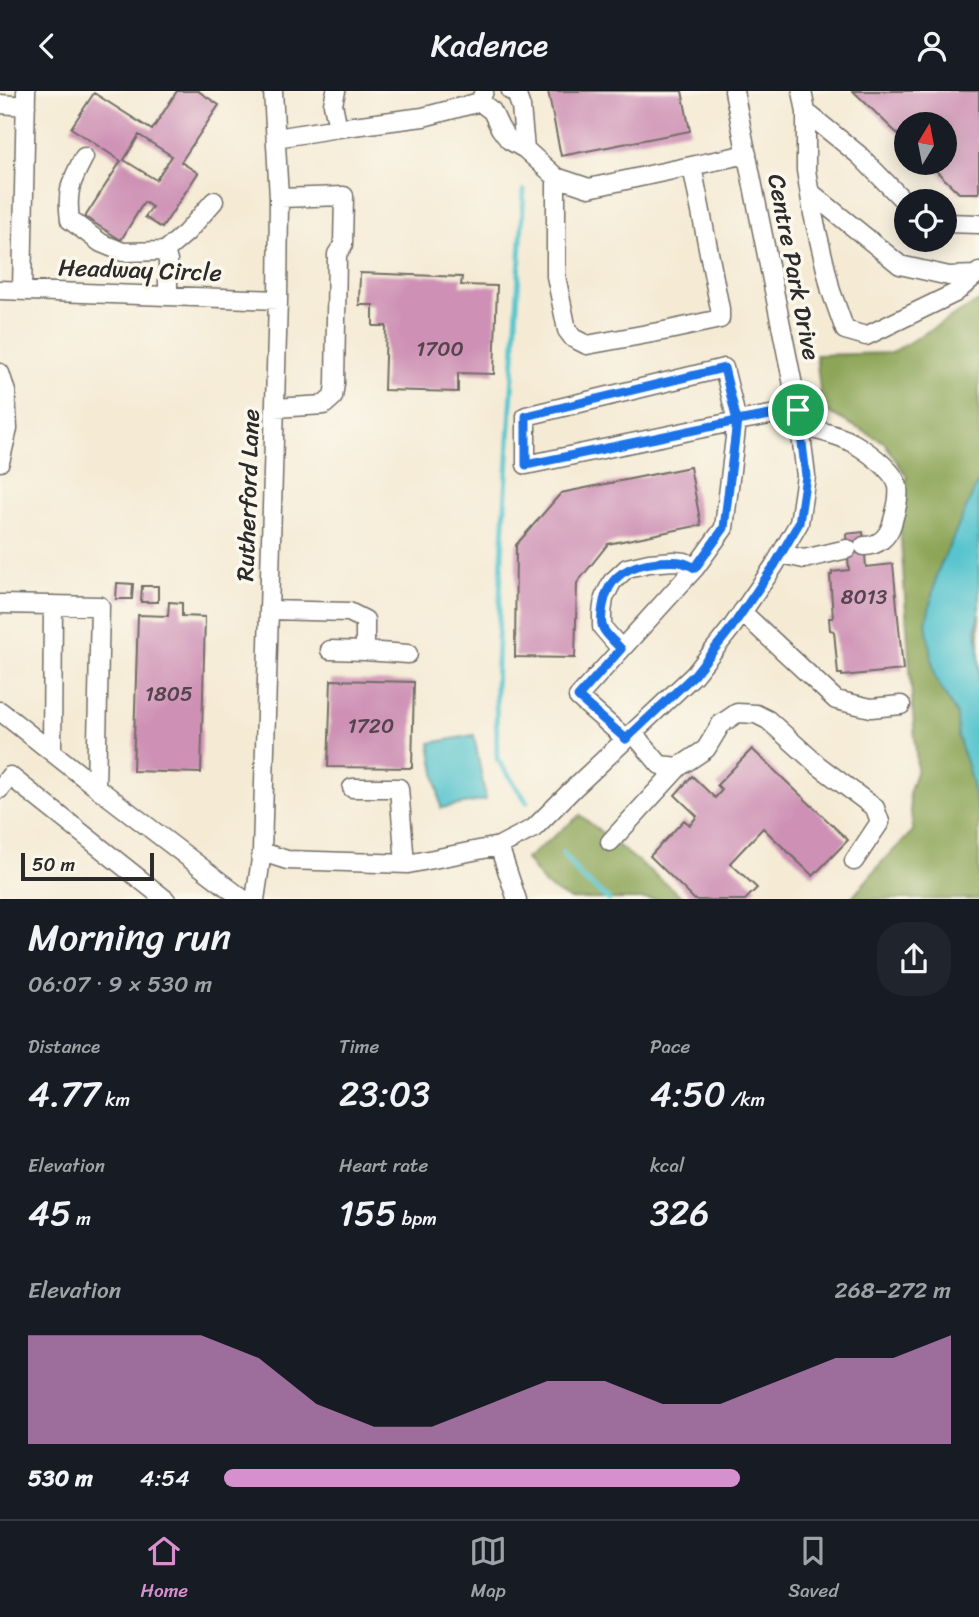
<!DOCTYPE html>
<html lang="en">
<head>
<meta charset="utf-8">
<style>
  :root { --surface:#171b24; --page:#20242c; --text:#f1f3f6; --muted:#9ea1a6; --line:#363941; --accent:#d690ce }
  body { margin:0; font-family:Sriracha,sans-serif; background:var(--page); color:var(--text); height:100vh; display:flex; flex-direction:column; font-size:26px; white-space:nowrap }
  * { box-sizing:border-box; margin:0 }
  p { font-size:23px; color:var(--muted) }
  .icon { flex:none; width:38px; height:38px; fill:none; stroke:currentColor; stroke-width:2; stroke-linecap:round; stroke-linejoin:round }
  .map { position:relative; height:808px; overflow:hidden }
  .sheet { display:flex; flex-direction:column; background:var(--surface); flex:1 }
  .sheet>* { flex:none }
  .needle { width:46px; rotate:10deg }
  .controls { position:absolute; left:894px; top:21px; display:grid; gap:14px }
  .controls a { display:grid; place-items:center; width:63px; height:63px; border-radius:50%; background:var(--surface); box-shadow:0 4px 18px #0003; font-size:35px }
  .scale { position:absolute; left:21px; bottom:18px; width:133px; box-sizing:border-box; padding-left:7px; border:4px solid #2b2b2b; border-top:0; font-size:19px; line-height:24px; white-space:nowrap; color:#2b2b2b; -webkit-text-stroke:5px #fbf7ec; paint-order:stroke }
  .pin { position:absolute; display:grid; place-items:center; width:60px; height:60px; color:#fff; margin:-30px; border:4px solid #fff; border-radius:50%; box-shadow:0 2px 7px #0007 }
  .round { display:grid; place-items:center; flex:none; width:74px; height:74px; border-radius:28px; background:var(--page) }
  .summary { display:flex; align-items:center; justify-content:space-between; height:119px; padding:0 28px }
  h1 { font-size:38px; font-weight:600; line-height:52px }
  .metrics { display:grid; grid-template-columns:repeat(3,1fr); gap:10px; height:119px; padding:7px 28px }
  .metrics div { display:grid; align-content:center }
  .metrics b { font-size:35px; font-weight:600 }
  .metrics small { font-size:19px; font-weight:400 }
  .metrics p { font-size:19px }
  .chart { height:196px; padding:14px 28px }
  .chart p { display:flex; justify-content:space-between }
  .chart svg { width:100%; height:126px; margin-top:7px; fill:var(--accent); opacity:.7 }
  ul { padding:0 28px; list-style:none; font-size:23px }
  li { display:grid; grid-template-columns:112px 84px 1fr; align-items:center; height:52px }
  li i { height:18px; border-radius:9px; background:var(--accent) }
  header { display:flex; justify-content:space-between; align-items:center; height:91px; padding:0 28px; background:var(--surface); font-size:32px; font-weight:600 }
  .menu { display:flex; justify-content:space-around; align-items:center; height:98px; border-top:2px solid var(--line); background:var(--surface); font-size:19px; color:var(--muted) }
  .menu a { display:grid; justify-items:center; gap:4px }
  .menu .active { color:var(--accent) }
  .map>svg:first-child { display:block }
  .forest { fill:#8ca556; stroke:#5c6840; stroke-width:2 }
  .water { fill:#58c5ce; stroke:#42787c; stroke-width:2 }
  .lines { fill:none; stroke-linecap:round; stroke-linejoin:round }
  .stream { stroke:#58c5ce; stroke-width:5 }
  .building { fill:#ce91b5; fill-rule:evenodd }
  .minor-casing { stroke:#726e66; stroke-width:21 }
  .minor { stroke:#fff; stroke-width:18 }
  .route-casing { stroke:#fff; stroke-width:14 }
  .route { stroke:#1a73e8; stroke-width:9 }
  .labels { text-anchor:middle; stroke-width:7; stroke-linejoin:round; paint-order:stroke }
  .number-label { font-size:21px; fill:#54444e }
  .street-label { font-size:24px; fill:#2b2b2b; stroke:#fbf7ec }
</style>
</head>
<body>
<header><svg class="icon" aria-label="back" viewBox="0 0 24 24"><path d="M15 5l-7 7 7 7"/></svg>Kadence<svg class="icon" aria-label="person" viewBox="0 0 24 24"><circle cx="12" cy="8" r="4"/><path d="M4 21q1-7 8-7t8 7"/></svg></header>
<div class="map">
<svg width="979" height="809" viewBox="0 0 979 809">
  <rect width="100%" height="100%" fill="#fbf7ec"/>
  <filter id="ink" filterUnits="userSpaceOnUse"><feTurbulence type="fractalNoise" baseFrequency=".0143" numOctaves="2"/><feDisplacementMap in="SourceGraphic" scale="14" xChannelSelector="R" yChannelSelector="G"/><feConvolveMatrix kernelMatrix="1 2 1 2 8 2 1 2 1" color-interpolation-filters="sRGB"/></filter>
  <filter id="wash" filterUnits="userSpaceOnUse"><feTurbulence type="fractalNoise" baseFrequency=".00686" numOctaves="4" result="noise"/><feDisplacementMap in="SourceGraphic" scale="28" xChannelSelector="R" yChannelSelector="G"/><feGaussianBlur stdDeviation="1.57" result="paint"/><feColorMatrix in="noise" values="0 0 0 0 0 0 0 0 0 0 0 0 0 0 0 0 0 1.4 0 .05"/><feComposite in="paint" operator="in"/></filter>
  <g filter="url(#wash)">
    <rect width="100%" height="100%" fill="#f5ebd5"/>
    <path class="forest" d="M979 210V808H851L881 772 913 740 909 702 917 678 900 435 907 386 884 351 822 318 816 264 891 262Z
      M580 724 685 808H569L545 794 526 768Z"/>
    <path class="water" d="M979 389V521L976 540 979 555V726L970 685 958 645 957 624 935 587 926 532 937 482Z
      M474 644 486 709 441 717 430 652Z"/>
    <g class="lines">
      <path class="stream" d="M524 99 501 483 496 596 497 668 527 711
        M563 762 580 785 609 809"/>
    </g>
    <g id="blocks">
      <path class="building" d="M177 0H198L219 14 181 71 198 82 162 137 145 126 152 116 144 111 121 149 85 126 121 70 71 37 94 2 152 39ZM139 44 172 65 156 89 124 69Z
        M548 0H682L690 40 561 65Z
        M853 0H979V102H959L928 72H945V33H906V51Z
        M360 182 462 186 461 194 497 195 494 283 458 282V301L384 299 386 235H373V214H359Z
        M690 376 701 434 608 453 577 492 575 567 515 566 516 454 561 402Z
        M863 441 866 476 893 473 903 579 842 585V583H838L834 540 830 539 829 527H833L830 484H832V481L849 479 846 443Z
        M117 492 133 493 132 508H116Z
        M142 495H158V511H141Z
        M169 511 182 512V525L205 526 201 682 133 680 138 524 168 525Z
        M331 589 414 591 412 677 328 676Z
        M752 658 848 749 813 785 763 737 730 772 757 797 745 809H695L650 765 684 729 690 734 697 725 675 704 692 685 715 707 722 699 717 694Z"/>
    </g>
  </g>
  <g filter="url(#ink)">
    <use href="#blocks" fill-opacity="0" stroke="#726e66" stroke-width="2"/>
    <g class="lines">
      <g class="minor-casing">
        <path id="minor" d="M511 0 516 2 521 16 525 58 556 86 589 97 747 63
          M802 0 806 21V79L813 123 831 200 845 239 866 245 955 202 979 181
          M480 11 492 20 500 37 509 49 525 58
          M0 13 26 15
          M806 21 859 64 906 112
          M338 37 423 26 480 11 484 0
          M276 47 338 37 333 13 336 0
          M84 66C71 91 66 100 70 129L101 152 123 161 165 160 168 170V205
          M556 86V185L567 239 573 247 587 254 669 239 720 228V218L692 75
          M810 101 900 174 949 185 976 184
          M945 132 979 133
          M165 160 186 142 214 110
          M0 199 278 209
          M22 200 26 0
          M724 277 737 330 526 374V325Z
          M0 282 6 301 8 338 0 371
          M275 317 324 314 333 306 335 293 337 163 343 154 344 105 279 107
          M800 335C815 339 832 342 847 349 862 356 895 379 898 396 900 408 895 422 892 433 888 446 878 455 864 455
          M781 463 804 468 847 458
          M0 513 100 515 96 696 244 809
          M269 519 349 521 365 529V560L408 563
          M742 521 836 609 871 617 901 614
          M621 558 602 536V522L604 507 612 491 627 477 649 472 674 470 685 471 695 477
          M330 559 365 560
          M0 620 96 696
          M633 642 660 674 679 676 706 658 721 633 737 622 756 623 768 629 819 675 875 717 880 731 854 770
          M626 648 578 606 695 477 724 437 737 330 798 319
          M52 661 53 514
          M352 697H399L405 773
          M0 698 10 685 166 809
          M610 751 679 676
          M499 755 517 809
          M262 761 287 769 408 773 499 755 534 737 575 696 694 584 732 536 774 475 799 432 806 385 798 319 734 0
          M255 809 262 761 278 209 279 107 273 0"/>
      </g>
      <use href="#minor" class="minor"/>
    </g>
  </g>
  <g class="lines" filter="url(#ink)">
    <g class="route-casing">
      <path id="route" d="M798 319 737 330 526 374V325L724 277 737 330 724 437 695 477C681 469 674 470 658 471 629 474 608 484 603 515 602 521 600 531 603 537 606 544 615 551 621 558L578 606 626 648 694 584 732 536 774 475 799 432 806 385 798 319"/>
    </g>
    <use href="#route" class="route"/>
  </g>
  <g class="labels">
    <g class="number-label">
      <text x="440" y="265">1700</text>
      <text x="864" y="513">8013</text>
      <text x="169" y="610">1805</text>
      <text x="371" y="642">1720</text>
    </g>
    <g class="street-label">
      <text transform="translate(794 176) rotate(79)" y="8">Centre Park Drive</text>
      <text transform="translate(140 179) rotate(2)" y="8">Headway Circle</text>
      <text transform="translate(248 404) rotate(-88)" y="8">Rutherford Lane</text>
    </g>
  </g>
</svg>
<div class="controls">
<a><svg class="needle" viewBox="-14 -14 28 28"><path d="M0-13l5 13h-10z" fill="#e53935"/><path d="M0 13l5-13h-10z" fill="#9ea1a6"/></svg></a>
<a><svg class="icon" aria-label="locate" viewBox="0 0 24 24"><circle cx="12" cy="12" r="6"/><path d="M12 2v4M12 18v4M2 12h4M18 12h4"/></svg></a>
</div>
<div class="scale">50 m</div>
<div class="pin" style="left:798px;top:319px;background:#1e9e55"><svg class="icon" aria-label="arrive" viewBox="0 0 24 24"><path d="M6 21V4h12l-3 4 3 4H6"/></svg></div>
</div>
<section class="sheet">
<div class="summary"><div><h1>Morning run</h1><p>06:07 · 9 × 530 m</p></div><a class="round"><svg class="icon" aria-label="share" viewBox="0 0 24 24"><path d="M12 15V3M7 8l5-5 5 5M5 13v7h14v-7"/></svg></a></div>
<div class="metrics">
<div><p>Distance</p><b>4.77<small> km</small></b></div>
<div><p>Time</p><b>23:03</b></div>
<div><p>Pace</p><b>4:50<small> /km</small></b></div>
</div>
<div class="metrics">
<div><p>Elevation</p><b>45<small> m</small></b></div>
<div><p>Heart rate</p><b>155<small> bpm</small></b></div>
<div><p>kcal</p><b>326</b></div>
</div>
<div class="chart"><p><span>Elevation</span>268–272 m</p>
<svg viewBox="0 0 160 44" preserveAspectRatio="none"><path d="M0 44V6L10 6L20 6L30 6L40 14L50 30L60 38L70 38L80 30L90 22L100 22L110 30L120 30L130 22L140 14L150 14L160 6V44z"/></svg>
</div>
<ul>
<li><b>530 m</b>4:54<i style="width:71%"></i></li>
</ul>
</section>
<nav class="menu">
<a class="active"><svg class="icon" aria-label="home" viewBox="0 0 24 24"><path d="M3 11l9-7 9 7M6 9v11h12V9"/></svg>Home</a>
<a><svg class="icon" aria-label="map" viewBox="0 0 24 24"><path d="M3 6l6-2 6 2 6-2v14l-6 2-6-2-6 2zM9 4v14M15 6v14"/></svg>Map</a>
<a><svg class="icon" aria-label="saved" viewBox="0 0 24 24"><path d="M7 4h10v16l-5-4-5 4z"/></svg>Saved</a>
</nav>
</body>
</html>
